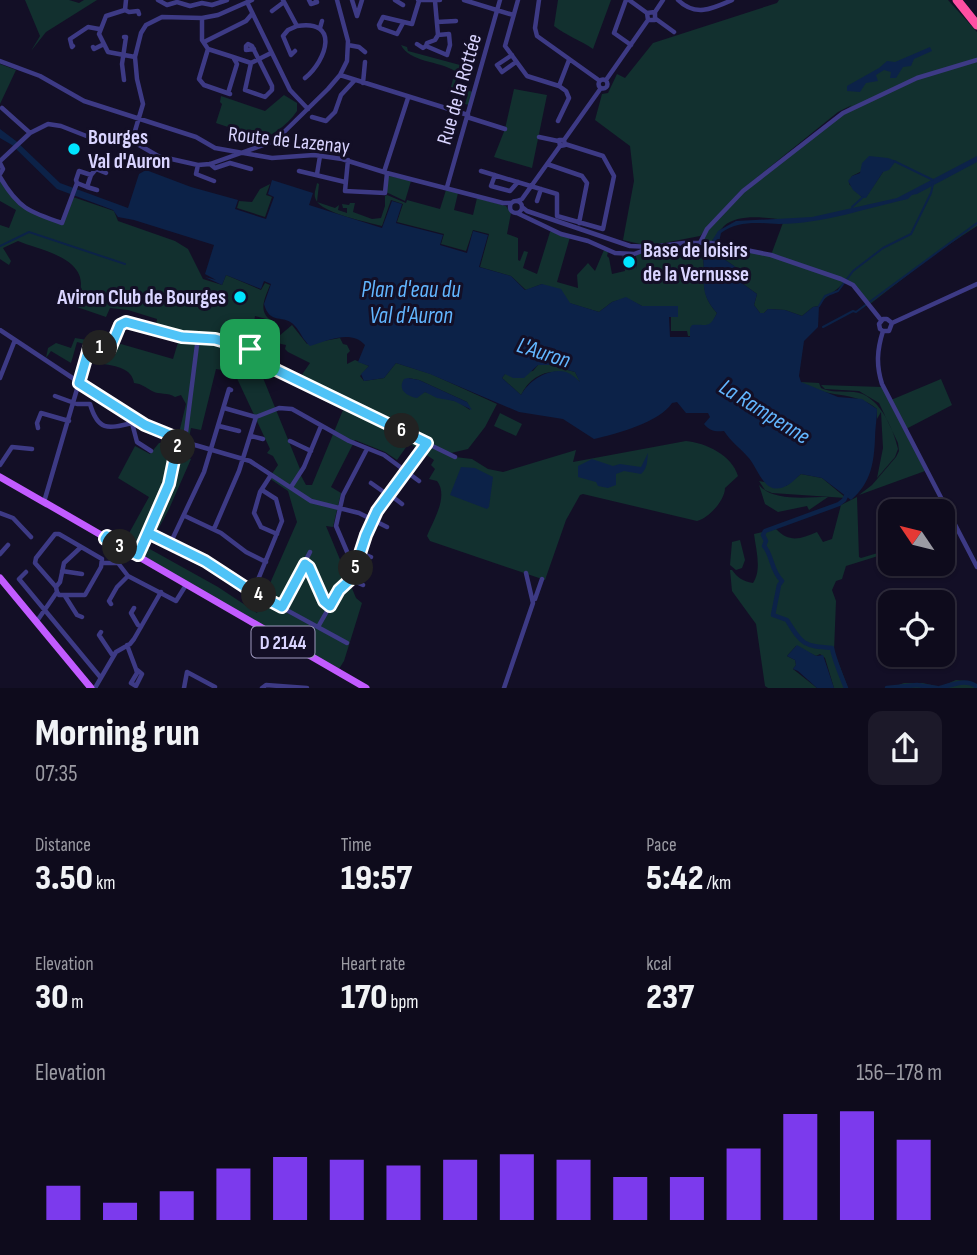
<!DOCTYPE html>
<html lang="en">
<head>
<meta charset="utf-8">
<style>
  :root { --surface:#0e0b1c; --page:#1c1929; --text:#f1f3f6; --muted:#9b9ba3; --line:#2e2b3b; --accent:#7c3aed }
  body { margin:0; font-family:"Sofia Sans Condensed",sans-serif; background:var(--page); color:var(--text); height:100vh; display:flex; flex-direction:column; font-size:26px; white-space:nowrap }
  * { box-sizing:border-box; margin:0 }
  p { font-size:23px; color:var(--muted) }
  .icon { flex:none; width:38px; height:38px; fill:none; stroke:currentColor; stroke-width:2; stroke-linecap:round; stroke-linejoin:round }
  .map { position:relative; height:688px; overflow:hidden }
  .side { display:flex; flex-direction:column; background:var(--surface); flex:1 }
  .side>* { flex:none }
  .needle { width:46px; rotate:305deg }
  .buttons { position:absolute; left:878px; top:499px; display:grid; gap:14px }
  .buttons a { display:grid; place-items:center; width:77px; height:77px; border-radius:14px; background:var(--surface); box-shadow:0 2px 5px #0004,0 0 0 2px var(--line); font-size:35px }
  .pin { position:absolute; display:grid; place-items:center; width:60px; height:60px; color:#fff; margin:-30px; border-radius:14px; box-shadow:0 4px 10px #0006 }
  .km { position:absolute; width:35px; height:35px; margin:-18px; border-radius:50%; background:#222; color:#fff; font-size:19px; line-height:35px; text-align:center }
  .round { display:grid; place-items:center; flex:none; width:74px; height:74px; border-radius:14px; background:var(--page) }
  .head { display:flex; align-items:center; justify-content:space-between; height:119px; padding:0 35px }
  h1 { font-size:38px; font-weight:800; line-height:52px }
  .figures { display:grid; grid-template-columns:repeat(3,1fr); gap:10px; height:119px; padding:7px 35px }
  .figures div { display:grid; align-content:center }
  .figures b { font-size:35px; font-weight:800 }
  .figures small { font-size:19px; font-weight:400 }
  .figures p { font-size:19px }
  .chart { height:196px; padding:14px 35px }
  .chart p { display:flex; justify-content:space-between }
  .chart svg { width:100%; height:126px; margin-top:7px; stroke:var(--accent); stroke-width:6 }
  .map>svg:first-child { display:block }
  .green { fill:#12302f; fill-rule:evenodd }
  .water { fill:#0c2248; fill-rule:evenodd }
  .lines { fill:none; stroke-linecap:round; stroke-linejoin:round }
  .stream { stroke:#0c2248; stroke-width:2 }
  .river { stroke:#0c2248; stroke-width:4.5 }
  .minor { stroke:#3d3a85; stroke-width:4.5 }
  .major { stroke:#c25bff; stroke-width:7 }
  .highway { stroke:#ff4fa3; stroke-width:9 }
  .route-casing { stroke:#fff; stroke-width:14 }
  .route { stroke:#4fc3f7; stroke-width:9 }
  .poi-dot { fill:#00e5ff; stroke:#130f26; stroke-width:2.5 }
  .labels { text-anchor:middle; stroke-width:6; stroke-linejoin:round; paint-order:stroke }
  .shield { fill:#130f26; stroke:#9e99be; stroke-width:2 }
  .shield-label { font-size:19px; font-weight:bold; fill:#d9d4ff }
  .street-label { font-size:21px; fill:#d9d4ff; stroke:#130f26 }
  .poi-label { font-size:21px; font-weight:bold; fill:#d9d4ff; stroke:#130f26; text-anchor:start }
  .water-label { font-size:23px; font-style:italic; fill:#62b6ff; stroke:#130f26 }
</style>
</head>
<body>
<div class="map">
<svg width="977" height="688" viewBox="0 0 977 688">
  <rect width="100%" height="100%" fill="#130f26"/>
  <path class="green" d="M25 0H69L79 3 84 0H97L46 32 31 51 40 36Z
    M558 0H611L593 49C580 40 567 36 554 26Z
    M779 0H948L977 32V226L936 253 870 304 860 291 845 281C838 291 825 295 819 306L813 307 802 316 785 310 768 309 764 313H760L754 305 757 294 743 284 734 266 718 255V246L771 255 784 220C767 218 739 213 724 226 719 231 715 238 710 243H700L703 235 743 191 852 105 838 112 740 191 700 236 648 246 623 240 634 181 630 146 595 120 602 94 608 93 617 74 625 78 653 43 777 3ZM862 171 883 172 866 197 863 198 849 184 852 176Z
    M401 45 407 47 408 51 460 65 454 86 473 92 469 105 465 104 468 94 451 87 455 71C439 61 409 62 401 45Z
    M0 64 16 70 0 104Z
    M514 89 547 95 532 168 494 157 505 129Z
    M284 95 297 103V111C285 129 267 138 248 145V141L232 136 234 129 216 123 222 104 220 102 221 96 265 111Z
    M390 176 411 181 405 201 386 192 387 177Z
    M0 177 21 206 62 223 73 197 114 211 118 221 175 241 188 249 203 279 222 285 226 275 261 290 265 283 270 285C265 298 258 310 270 320L255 316 253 329 244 347 277 369H284L301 376 310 363 288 352 285 349 286 345 272 342 292 325 307 344 340 338 343 344 347 345 350 351 347 354V364L355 360 369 366 360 376 364 381 384 378 396 363 431 374 497 404 485 427 468 449 451 453 455 457 472 459 488 469 503 472 576 450 573 462 686 441C706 443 732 455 738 476L725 488C725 500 709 518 697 521L583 494 580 495 566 520 545 580 430 541 427 536C433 521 449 496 437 481L429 479 435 469 431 465 434 460 409 443 397 460 385 452 355 440 331 487 341 493 333 527 326 526 356 598 362 603 344 661 337 672 122 546 149 497 118 478 135 446 150 454 159 443H163L166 429 170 428 179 433 186 404 181 395 175 397C168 392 159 395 152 391 145 387 142 384 134 383 132 368 115 366 104 364L107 355 121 344 173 359 179 339 155 330 157 319 128 310 110 308 106 317 74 306C76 299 81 290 81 284 81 256 36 249 18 241L3 248 11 261 9 265 0 259V225L9 228 16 210 0 201ZM259 368 343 410 312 485H306L299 472 300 469ZM216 369 234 372 270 449 267 453 273 456 278 465 269 478 288 491 297 522 257 613 218 587 148 548 169 509 191 459 185 457 191 428 201 430ZM408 378 419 380 467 402 470 410 458 402 425 392 421 393Z
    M317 183 319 184 317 202 335 208 339 205 338 210 347 213V208H343L342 204 349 205 350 203H355L353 212 372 219 381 218 385 206V196L387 195 406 203 407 200 440 209 446 190 458 193 454 210 473 215 477 198 506 206 511 213 507 234 518 238V260L520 261 524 251 528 252 523 268 537 274 550 232 554 230 570 237 557 282 578 288 577 275 588 263 595 271 604 250 608 252 607 256 609 258 612 274 625 271 622 256 634 255 637 269 636 255 651 250 710 245 709 251 703 256C706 281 699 293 717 313L711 325H695L691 336H688L687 331H671V317L678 316V306H642L626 298 612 302 599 312 569 303 542 284 526 290 511 276 480 267 489 234 473 230 466 251 441 244 444 234 397 222 403 204 391 200 382 226C367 222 322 213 316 200 313 194 316 189 317 183Z
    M270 184 266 195 272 197 265 217 237 208 239 201 252 202 260 189Z
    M75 338 87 340 88 345 77 342 71 363 51 351 46 358 48 348 56 343 71 348Z
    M538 365H550L575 372 581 383C561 364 533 370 521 395L502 378 505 374 533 371Z
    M941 379 952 405 906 429 891 400Z
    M801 382 819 383 821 388C831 393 842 391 854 392 878 394 893 427 898 449L895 457 877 478 883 448 881 412 877 419V409C855 390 824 399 801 382Z
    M821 385 882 387 925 471 859 495 872 485 896 457 899 451 898 443 879 403 859 391 825 389Z
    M500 413 522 424 516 436 494 426Z
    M801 474 822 478 846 498 772 493 765 490 759 481 786 486Z
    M759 485C773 502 807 497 828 497L809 510 807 506 778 512 765 504Z
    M857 497 859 557 861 558 891 549V552L846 566 842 579 836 581 832 590 836 601 834 651 848 688H834L825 658 820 654 816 656 796 646 787 656 795 660 796 665 793 669 817 688H768L765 686 756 624 732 591 730 570H732C738 578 742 581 753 583 762 570 756 550 754 534L776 529C789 543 801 539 817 532L823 542 832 539 841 505Z
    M740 540 745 560 742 568 736 570 730 565 732 542Z
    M956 680 967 681 977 685V688H890L904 683H923L940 687Z"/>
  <path class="water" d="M930 47 932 51 914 59 911 66 903 67 896 78H890L891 72 884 70 876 75 878 81 866 83 860 92 847 91V86L879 68 887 61 895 62Z
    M0 129 16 141 60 183 128 208 139 174 146 170 191 187 238 200 235 209 266 219 274 197 268 194 272 180 313 193 309 205 382 228 392 201 402 204 396 223 443 235 440 245 467 253 473 231 488 235 479 267 511 276 525 290 542 284 561 289 570 303 599 312 612 302 626 297 642 306H678V317H669L670 337H690V328L692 325C708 324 709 329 717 313 698 291 706 284 703 256L709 251 711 246H718V255L737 268 743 284 757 294 754 305 760 313H764L768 309 785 310 802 316 813 307 819 306 818 327 804 341 799 376 801 382 838 397 862 399 877 409C877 419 875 428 875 438 874 463 871 483 851 500L822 478 801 474C797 477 793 482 788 485 764 499 759 468 747 456 739 447 731 442 724 431 715 432 710 431 704 424L710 417 708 413H686L677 402 672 403C660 422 616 434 594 439L563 419 519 412 430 374 396 363 384 378 364 381 361 374 369 366 358 362 365 345C351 329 327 341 310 346 303 340 301 333 295 326 284 313 270 326 264 304L271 284 264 281 261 289 226 275 222 285 205 277 216 280 205 274 214 245 134 220 118 217 113 210 57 189 12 145 0 138ZM538 365H550L575 372 580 382C577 379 572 374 566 372 550 367 529 380 521 395L502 378 505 374 513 378H524Z
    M869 156 888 158 896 161 889 170 883 172 866 198H863L853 190 848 181 852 176 860 173 862 163Z
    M977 156V162L917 194 912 195 908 199C866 208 823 224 779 224 759 223 738 220 721 233L719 242 712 241 718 231 736 221 812 217 897 198Z
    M408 378 419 380 467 402 472 410 454 401 437 398 425 392 417 398C407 396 397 390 404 379Z
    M648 453C647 460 648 468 641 474L624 471 616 474V485L608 488 598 486 596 482 578 477V466L592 459 613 466 620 464 641 467Z
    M461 467 475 468 493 477 489 507 487 509 450 495Z
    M797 645 816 656 823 655 834 688H817L798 671 793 669 796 665 795 660 787 656Z"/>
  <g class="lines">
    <path class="stream" d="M894 161 933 180
      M852 207 863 197
      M0 246 29 232 125 264
      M819 306 825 296 838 291 853 271 883 248 911 234 931 193 933 184
      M823 327 853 311 856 312 977 223"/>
    <path class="river" d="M846 688C841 676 834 659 832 648 804 646 802 645 787 620L773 615 779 585 782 581C770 569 773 556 764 546L766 541 763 535 765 531 839 504 844 500 847 494
      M887 688 917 685 937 688
      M940 688C951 685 967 678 977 687"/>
    <path class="minor" d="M126 0 125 10 106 16 99 34 108 52 135 57
      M158 0 167 5 177 2 190 6 202 3 212 5 227 0
      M283 0 297 26C340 19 327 60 305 78
      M309 0 311 4 317 2 316 0
      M352 0 357 16 362 0
      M395 0 403 5
      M418 0H440
      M464 0 513 15
      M518 0 505 46 527 76 559 86 569 60
      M539 0 535 28 537 36 600 81
      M626 0 614 33 631 45
      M629 0 647 13
      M678 0C695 17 712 9 732 0
      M435 1 438 35
      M247 2 290 90 308 109
      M125 10 129 12 138 11 139 14
      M272 11 284 2
      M655 12 647 13 648 20H655V12L663 0
      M202 18V40L208 49
      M656 19 674 32
      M437 22 456 21
      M403 23 397 34 380 28 379 25 383 17 412 24 419 1
      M320 28 322 21
      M449 34 450 45 447 55 426 46 427 43 435 40 438 35Z
      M204 42 246 21 252 14
      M417 44 423 48 426 46
      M348 45 359 47 365 52
      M73 46 72 47 70 39 88 27 99 29
      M93 47 94 49 104 44
      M295 51 291 55 283 36 288 30 297 26
      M512 55 497 65 502 72 516 62
      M0 61 40 76 84 101 196 137 215 148 272 158 314 155 342 159 387 173 503 203H511
      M251 63 245 90 265 97 272 90V86L252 46 248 44 246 46V50L254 49
      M340 75 468 115
      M598.5 84a4.5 4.5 0 1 1 9 0a4.5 4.5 0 1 1-9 0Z
      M124 80 122 64 126 37H124
      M606 80 648 20
      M363 83 365 62
      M229 90 237 64 233 57 251 63 271 53
      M230 94 204 85 199 79 208 49 233 57
      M2 108 30 133
      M312 117 326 121 335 112 341 95 354 81
      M467 117 505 129
      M558 121 569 98 566 91 559 86
      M539 137 558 141
      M564 140 601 88
      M132 141 143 104 137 79 135 57 141 33 146 25 162 17 202 18 218 15 252 0
      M348 160 345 191 385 193 387 173
      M0 161 30 133 48 124 61 126 89 137 127 138 158 156 198 165 210 164 269 143 281 135 328 89 340 75 347 61 348 41 337 0
      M0 163 3 169 0 174
      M210 164 215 168 230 163 251 169
      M547 164 582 176 587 183 579 223
      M198 165 196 174 214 181
      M299 171 345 182
      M481 171 557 194V216L603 229 614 176 603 156 565 144
      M384 172 408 98
      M317 174 320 156
      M495 175 491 186 510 191 518 182
      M0 177C18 208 29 212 62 223L77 183 76 180 79 171 91 175 96 169 106 173
      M77 183 87 187 91 175
      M87 187 97 190
      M447 187 500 0
      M510 207a6 6 0 1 1 12 0a6 6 0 1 1-12 0Z
      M517 201 522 199 560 146 565 145 564 140H559L560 146
      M537 201 541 189
      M522 207 527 211 630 246 651 247 684 243H711L771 255 841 279 853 285 881 320
      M517 213 561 234 588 241 615 253 634 254 650 248
      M700 243 707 229 743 191 843 113 917 78 977 60
      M892 323 887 319H883L879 324 880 329 883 331H889L892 323 977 284
      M0 330 145 426 195 445 250 461 311 501 359 513 387 527
      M883 331C877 350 876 365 882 384L977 567
      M0 378 15 340
      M55 396 77 404H90C98 431 107 429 132 423L137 442 151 451
      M224 408 256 417 279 408 292 409 349 441 384 455 419 481
      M219 426 239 431
      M38 428 37 423 41 413 69 421
      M251 436 263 439
      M290 441 311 451
      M0 465 12 447 32 449
      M271 475 260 492 254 513 261 527 277 534
      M371 483 388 495
      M291 487 304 467 321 426
      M389 494 402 504
      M44 502 89 348 110 349 120 325 124 322 179 337 200 339
      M0 513 13 518 31 537
      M185 516 221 533 246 552 266 562
      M214 529 239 471 256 417
      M148 533 209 563 248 589 347 643
      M170 544 204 472 229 389 231 390
      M360 553 371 557
      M0 554 8 545
      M138 555 169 484 176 450 186 432 198 337 221 340 250 350 266 365 455 457
      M103 563H118L128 576 176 601 186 585
      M305 563 309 567 324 601 330 605
      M357 564 351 561 336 526 343 495 367 449
      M62 571 82 574
      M26 572 19 579 101 678
      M352 580 363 585
      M56 587 35 563 36 558 55 534H59L102 559 101 567 85 595H59L57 592
      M253 592 282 521 276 499 262 490
      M65 596 77 615 82 617
      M535 599 542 579
      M111 604 109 601 117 587 128 576
      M282 607 310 552
      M134 608 131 613 138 625 141 627
      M37 621 57 592 56 587 60 582 64 563 80 548
      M318 627 339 590 352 580 366 535 377 511 427 443
      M101 632 99 635 113 656
      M127 645 136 669 142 674 136 686 131 683 137 673 136 669
      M95 688 116 652 130 644 134 639 161 592
      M184 688 187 672 215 687
      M262 688 266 685 307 688
      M504 688 533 603 526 573"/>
    <path class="major" d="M0 477 47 504
      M44 502 366 688
      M0 578 91 688"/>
    <path class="highway" d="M957 0 977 25"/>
  </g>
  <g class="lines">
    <g class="route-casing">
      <path id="route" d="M250 349 215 339 182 337 126 322 120 325 110 349 89 348 79 383 145 425 182 440 176 450 169 484 138 555 107 536 105 539 138 555 148 533 205 561 248 589 282 607 305 564 309 567 324 601 330 606 339 590 352 578 366 535 377 511 427 443 266 365 250 349"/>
    </g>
    <use href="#route" class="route"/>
  </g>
  <g class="poi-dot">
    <circle cx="74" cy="149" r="7"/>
    <circle cx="629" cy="262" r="7"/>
    <circle cx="240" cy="297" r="7"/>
  </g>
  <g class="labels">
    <rect class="shield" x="251.5" y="626.5" width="63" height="31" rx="5"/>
    <g class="shield-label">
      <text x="283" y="649">D 2144</text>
    </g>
    <g class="street-label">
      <text transform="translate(459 89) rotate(-74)" y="7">Rue de la Rottée</text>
      <text transform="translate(289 140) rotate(6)" y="7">Route de Lazenay</text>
    </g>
    <g class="poi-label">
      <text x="88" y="144">Bourges<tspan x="88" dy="24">Val d'Auron</tspan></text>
      <text x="643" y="257">Base de loisirs<tspan x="643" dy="24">de la Vernusse</tspan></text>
      <text x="226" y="304" text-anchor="end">Aviron Club de Bourges</text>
    </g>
    <g class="water-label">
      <text x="411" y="297">Plan d'eau du<tspan x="411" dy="26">Val d'Auron</tspan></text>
      <text transform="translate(544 352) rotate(18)" y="8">L'Auron</text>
      <text transform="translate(765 411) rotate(32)" y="8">La Rampenne</text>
    </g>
  </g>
</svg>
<div class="buttons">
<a><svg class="needle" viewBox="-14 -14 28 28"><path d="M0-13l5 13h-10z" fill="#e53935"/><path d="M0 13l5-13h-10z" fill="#9b9ba3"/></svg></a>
<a><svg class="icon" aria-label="locate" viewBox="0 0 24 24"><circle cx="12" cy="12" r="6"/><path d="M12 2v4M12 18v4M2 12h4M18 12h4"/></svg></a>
</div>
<div class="pin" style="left:250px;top:349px;background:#1e9e55"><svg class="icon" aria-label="arrive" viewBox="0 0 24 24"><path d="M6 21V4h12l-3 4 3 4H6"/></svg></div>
<b class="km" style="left:100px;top:348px">1</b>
<b class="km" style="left:178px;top:447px">2</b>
<b class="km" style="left:120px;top:547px">3</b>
<b class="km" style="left:259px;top:595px">4</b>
<b class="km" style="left:356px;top:568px">5</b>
<b class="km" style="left:402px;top:431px">6</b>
</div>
<section class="side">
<div class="head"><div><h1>Morning run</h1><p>07:35</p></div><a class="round"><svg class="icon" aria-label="share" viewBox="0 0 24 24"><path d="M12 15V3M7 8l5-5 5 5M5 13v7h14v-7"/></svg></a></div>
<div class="figures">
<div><p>Distance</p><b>3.50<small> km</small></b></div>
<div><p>Time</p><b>19:57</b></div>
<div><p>Pace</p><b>5:42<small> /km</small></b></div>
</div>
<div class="figures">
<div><p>Elevation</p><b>30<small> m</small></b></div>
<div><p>Heart rate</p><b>170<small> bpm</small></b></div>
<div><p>kcal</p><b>237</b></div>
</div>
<div class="chart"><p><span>Elevation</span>156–178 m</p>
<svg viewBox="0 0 160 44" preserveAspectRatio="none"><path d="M5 44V32M15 44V38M25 44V34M35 44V26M45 44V22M55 44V23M65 44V25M75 44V23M85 44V21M95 44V23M105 44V29M115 44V29M125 44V19M135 44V7M145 44V6M155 44V16"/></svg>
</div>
</section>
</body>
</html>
